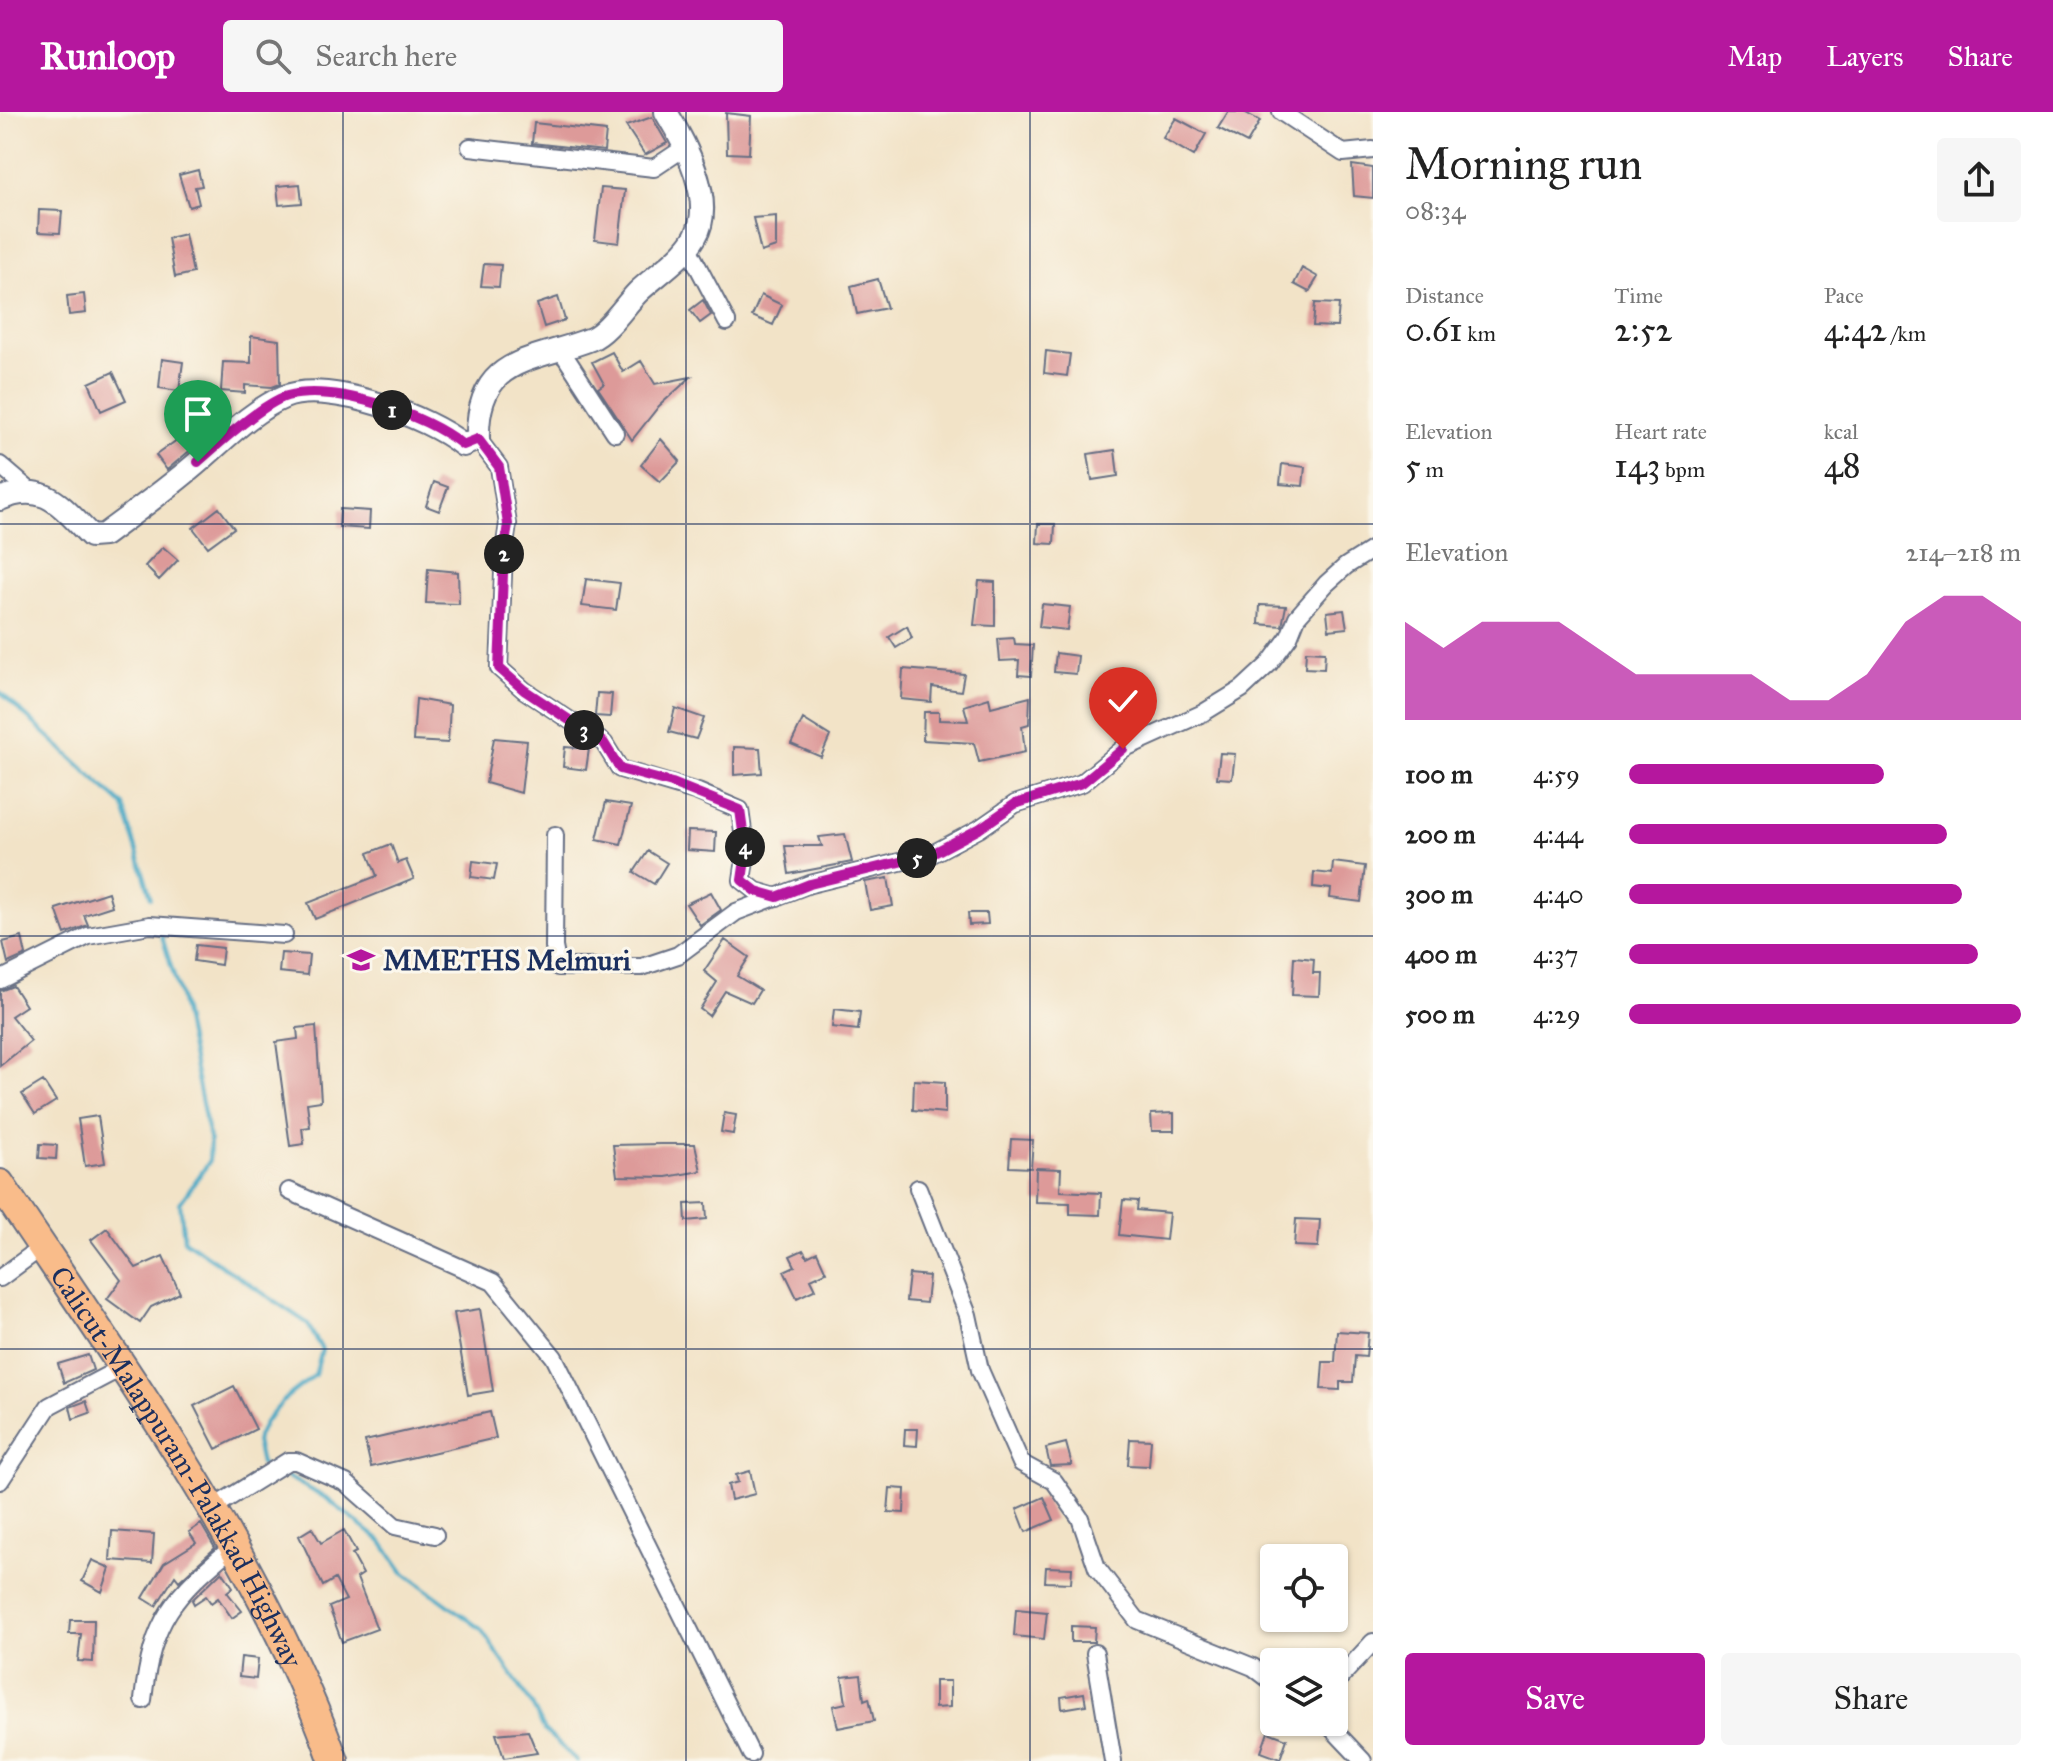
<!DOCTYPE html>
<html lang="en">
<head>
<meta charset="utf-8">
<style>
  :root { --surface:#fff; --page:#f6f6f6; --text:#222; --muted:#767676; --accent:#b5179e }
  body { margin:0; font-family:"IM FELL Great Primer",serif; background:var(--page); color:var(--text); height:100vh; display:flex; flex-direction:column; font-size:30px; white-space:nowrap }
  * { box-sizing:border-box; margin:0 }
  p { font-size:26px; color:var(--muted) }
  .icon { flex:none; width:44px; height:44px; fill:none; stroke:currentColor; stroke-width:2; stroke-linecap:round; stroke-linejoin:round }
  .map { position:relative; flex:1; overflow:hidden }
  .sheet { display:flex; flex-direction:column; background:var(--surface); width:680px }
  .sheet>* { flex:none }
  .controls { position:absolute; left:1260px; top:1432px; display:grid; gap:16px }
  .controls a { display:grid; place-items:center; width:88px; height:88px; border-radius:8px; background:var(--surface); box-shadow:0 2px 6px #0004; font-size:40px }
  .pin { position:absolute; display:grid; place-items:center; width:68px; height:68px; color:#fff; margin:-82px -34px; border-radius:50% 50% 50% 0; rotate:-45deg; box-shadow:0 0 8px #0007 }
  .pin .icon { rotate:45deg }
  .km { position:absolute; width:40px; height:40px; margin:-20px; border-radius:50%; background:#222; color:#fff; font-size:22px; line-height:40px; text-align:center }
  .round { display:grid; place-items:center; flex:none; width:84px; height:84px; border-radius:8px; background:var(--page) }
  .headline { display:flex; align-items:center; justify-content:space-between; height:136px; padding:0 32px }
  h1 { font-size:44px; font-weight:600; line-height:60px }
  .stats { display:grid; grid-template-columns:repeat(3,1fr); gap:12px; height:136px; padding:8px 32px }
  .stats div { display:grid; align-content:center }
  .stats b { font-size:34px; font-weight:600 }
  .stats small { font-size:22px; font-weight:400 }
  .stats p { font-size:22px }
  .chart { height:224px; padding:16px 32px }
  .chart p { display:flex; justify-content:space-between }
  .chart svg { width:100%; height:144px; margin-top:8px; fill:var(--accent); opacity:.7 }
  .cta { display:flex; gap:16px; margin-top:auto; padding:16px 32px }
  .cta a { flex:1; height:92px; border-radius:8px; background:var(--accent); color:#fff; font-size:32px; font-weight:600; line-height:92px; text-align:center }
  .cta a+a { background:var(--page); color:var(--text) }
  ul { padding:0 32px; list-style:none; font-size:26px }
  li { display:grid; grid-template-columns:128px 96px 1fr; align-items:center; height:60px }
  li i { height:20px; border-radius:10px; background:var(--accent) }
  header { display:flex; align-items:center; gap:48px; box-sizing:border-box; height:112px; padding:0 40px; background:var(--accent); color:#fff }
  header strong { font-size:38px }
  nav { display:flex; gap:44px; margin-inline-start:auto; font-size:28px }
  .search { width:560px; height:72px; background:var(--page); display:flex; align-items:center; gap:20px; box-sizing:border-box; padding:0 28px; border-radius:8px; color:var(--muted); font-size:30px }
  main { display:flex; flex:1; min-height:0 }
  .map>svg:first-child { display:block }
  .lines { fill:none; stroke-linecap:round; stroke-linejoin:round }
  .stream { stroke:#46a8c5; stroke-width:4 }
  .building { fill:#dd9a99 }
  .minor-casing { stroke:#666e83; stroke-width:20 }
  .tertiary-casing { stroke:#666e83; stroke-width:26 }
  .trunk-casing { stroke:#666e83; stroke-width:32 }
  .minor { stroke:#fff; stroke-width:16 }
  .tertiary { stroke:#fff; stroke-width:22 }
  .trunk { stroke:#f9bc8a; stroke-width:28 }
  .route-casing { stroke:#fff; stroke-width:16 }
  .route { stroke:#b5179e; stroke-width:10 }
  .grid { fill:none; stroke:#1b2f5e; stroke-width:2; stroke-opacity:0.55 }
  .labels { text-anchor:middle; stroke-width:6; stroke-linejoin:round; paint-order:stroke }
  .poi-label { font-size:28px; font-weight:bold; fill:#1b2f5e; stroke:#fbf7ec; text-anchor:start }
  .street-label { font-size:28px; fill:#1b2f5e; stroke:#fbf7ec }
</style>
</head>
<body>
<header>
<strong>Runloop</strong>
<div class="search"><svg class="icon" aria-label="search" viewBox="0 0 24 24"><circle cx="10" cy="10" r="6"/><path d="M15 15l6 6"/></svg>Search here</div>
<nav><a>Map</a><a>Layers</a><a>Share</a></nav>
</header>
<main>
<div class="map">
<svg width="1373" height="1649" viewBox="0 0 1373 1649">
  <rect width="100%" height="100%" fill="#fbf7ec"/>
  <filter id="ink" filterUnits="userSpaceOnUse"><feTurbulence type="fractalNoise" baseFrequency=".0125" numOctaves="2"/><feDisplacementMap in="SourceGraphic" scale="16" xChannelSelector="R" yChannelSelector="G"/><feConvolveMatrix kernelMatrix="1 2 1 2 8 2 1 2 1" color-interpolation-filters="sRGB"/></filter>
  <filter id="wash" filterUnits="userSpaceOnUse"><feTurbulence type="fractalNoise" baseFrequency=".006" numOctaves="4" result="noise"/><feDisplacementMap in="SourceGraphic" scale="32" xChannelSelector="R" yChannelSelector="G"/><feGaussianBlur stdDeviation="1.8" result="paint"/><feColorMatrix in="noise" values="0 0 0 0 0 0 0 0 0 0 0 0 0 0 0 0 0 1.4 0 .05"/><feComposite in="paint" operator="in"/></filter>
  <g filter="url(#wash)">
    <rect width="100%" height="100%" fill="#f2e3c7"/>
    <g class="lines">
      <path class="stream" d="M0 580 123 693 151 786
        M160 818 180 884 210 1030 209 1050 180 1091 184 1128 307 1211 322 1238 315 1263 287 1285 265 1310 256 1329 261 1352 268 1355
        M280 1361 326 1386 382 1430 403 1460 481 1517 531 1591 545 1619 577 1649"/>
    </g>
    <g id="blocks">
      <path class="building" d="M1228 0H1244L1260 9 1247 31 1218 16Z
        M726 1 751 4 749 42 727 41Z
        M652 5 667 31 645 43 626 14Z
        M1176 6 1206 22 1194 44 1163 26Z
        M534 11 606 19 604 39 532 31Z
        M1352 53 1373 56V86L1354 84Z
        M198 58 202 74 195 75 199 92 189 95 179 63Z
        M300 72 302 91 279 93 277 74Z
        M601 76 625 78 619 131 595 128Z
        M39 98 62 99 60 121 38 120Z
        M776 104V135L761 140 753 106Z
        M185 122 193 161 175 165 168 126Z
        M484 152 501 153 499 175 481 174Z
        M1302 156 1318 165 1309 180 1294 172Z
        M878 167 887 196 857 202 851 174Z
        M84 182 86 201 69 203 67 184Z
        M761 183 782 193 773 213 752 204Z
        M558 185 565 208 544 215 537 192Z
        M703 188 711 203 700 211 690 198Z
        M1315 191 1339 192 1337 215 1313 214Z
        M251 224 279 228 280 272 272 275 245 273V281L221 279 223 250 251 251Z
        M1046 239 1070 242 1067 264 1044 261Z
        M612 240 623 260 641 249 655 272 691 265 659 294 632 328 598 276 604 272 592 250Z
        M162 247 183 250 179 279 159 276Z
        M113 260 126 288 101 299 89 271Z
        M201 311 209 322 167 358 156 343Z
        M661 327 680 349 660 370 641 353Z
        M1115 338 1118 364 1092 368 1088 342Z
        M1282 352 1305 355 1303 374 1280 372Z
        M434 370 448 375 439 399 426 394Z
        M219 396 234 416 208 435 193 416Z
        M340 397 370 399 369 417 339 415Z
        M1038 412H1055L1054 432 1037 431Z
        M163 435 178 448 159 468 145 454Z
        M428 457 458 460 459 492 426 491Z
        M586 467 620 471 616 498 582 494Z
        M979 469 995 470V514L974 513Z
        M1042 492 1070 495 1067 518 1039 515Z
        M1260 493 1286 494 1282 514 1259 512Z
        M1344 498 1347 516 1329 518 1327 500Z
        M907 514 912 526 896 536 889 525Z
        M1014 526 1015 532 1033 533 1031 564 1018 563 1019 548 1000 549 998 527Z
        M1306 539 1325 540 1324 557 1305 556Z
        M1056 541 1078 544 1076 562 1054 560Z
        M903 557 964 562 961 579 932 575 931 590 901 587Z
        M597 581 612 582 610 605 595 604Z
        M1030 585 1029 612 1022 614 1025 640 979 650 974 631 923 628 924 600H939V608L968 609 964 594 989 586 991 595Z
        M416 587 450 593 448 631 413 629Z
        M675 596 704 606 696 627 669 620Z
        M803 607 830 624 821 645 791 632Z
        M494 626 527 629 521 681 486 671Z
        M565 635 589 637 586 658 563 655Z
        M734 635 760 636 762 661 734 663Z
        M1220 641 1235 642 1232 667 1217 666Z
        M606 690 631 694 621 732 597 727Z
        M688 719 716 720 715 740 687 738Z
        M845 722 852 750 789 762 785 734H822L819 725Z
        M391 732 398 751 406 748 414 767 315 807 308 791 377 764 368 741Z
        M648 739 667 751 654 772 634 760Z
        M473 749 497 752 494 768 471 765Z
        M1333 750 1365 754 1361 790 1330 786 1331 777 1313 775 1314 760 1332 762Z
        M888 766 893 794 870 798 865 770Z
        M108 780 112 794 84 803 88 813 65 822 56 797Z
        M711 780 721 798 700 813 686 792Z
        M968 801H987L988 812 969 813Z
        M22 825 26 843 8 851 3 830Z
        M725 828 749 845 737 864 760 878 752 891 725 879 709 904 700 897 717 870 704 859Z
        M196 833 223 836 221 853 194 849Z
        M281 841 309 843 307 863 279 860Z
        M1294 845 1314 847 1313 861H1320L1319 884 1292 883Z
        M13 874 26 894 11 904 31 929 0 954V879Z
        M834 897 860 900 858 918 832 915Z
        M316 914 321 989 307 991 310 1015 302 1016 304 1032 290 1034 276 930 298 927 297 916Z
        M914 968 945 970V1001L913 998Z
        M43 969 56 989 35 1002 22 982Z
        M724 1001 736 1003 733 1022 721 1020Z
        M1174 1001V1019H1152L1151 1002Z
        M98 1004 105 1051 85 1054 78 1007Z
        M1011 1027 1033 1028 1031 1056 1009 1055Z
        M40 1032 57 1033 56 1047 39 1046Z
        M661 1032H695L701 1059 666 1065 617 1064 613 1033Z
        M1036 1056 1061 1057 1060 1079 1101 1081 1100 1103 1070 1102V1091L1035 1090Z
        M1123 1088 1138 1089 1137 1098 1169 1101 1166 1128 1119 1123Z
        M706 1091 707 1107 686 1109 685 1092Z
        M1296 1107 1320 1108 1318 1135 1294 1134Z
        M107 1116 136 1156 163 1144 180 1181 151 1195 140 1211 107 1187 121 1168 91 1128Z
        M803 1138 807 1145 817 1140 826 1160 811 1167 816 1177 797 1186 784 1159 795 1154 790 1144Z
        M909 1162 929 1164 926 1191 906 1189Z
        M480 1197 493 1279 468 1283 454 1201Z
        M1337 1219 1368 1221 1366 1245 1355 1244 1353 1270H1340V1278L1321 1277 1323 1250H1335Z
        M88 1243 93 1258 64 1271 58 1252Z
        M234 1274 256 1317 216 1337 194 1294Z
        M86 1289 90 1301 73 1307 70 1295Z
        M490 1300 496 1326 371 1355 365 1329Z
        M905 1317H918L917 1334 904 1333Z
        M1130 1327 1151 1328 1149 1354 1128 1353Z
        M1066 1331 1072 1353 1050 1354 1046 1336Z
        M750 1359 755 1382 731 1388 728 1373 738 1370 736 1363Z
        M890 1376 905 1377 904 1401 888 1400Z
        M1044 1385 1054 1408 1026 1420 1017 1397Z
        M201 1412 215 1436 179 1469 175 1464 156 1494 143 1486 164 1451 196 1431 189 1420Z
        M312 1416 321 1431 344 1418 356 1440 352 1442 363 1462 357 1466 377 1517 342 1530 329 1495 346 1488 335 1467 323 1474 299 1424Z
        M112 1419 154 1422 152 1451 110 1448Z
        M92 1448 110 1456 102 1480 82 1469Z
        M1046 1455 1072 1456 1071 1471 1045 1470Z
        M222 1459 233 1475 227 1480 242 1499 232 1506 218 1486 211 1491 206 1484 194 1492 192 1488Z
        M1016 1497 1047 1500 1044 1527 1014 1524Z
        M70 1508H94L93 1550 78 1549 81 1522H69Z
        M1071 1514 1095 1515 1094 1530H1071Z
        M241 1545 258 1547 256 1567 239 1565Z
        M861 1563 864 1588 869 1586 874 1609 838 1616 833 1594 846 1591 842 1565Z
        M935 1569H950V1595L935 1596Z
        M1084 1581 1086 1593 1062 1597 1061 1585Z
        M528 1619 537 1641 504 1646 496 1622Z
        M1268 1620 1287 1627 1280 1647 1261 1640Z"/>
    </g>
  </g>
  <g filter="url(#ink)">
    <use href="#blocks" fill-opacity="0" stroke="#666e83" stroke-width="2"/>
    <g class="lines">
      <g class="minor-casing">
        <path id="minor" d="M1281 0 1343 41 1373 38
          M470 35 654 56 684 36
          M687 134 727 210
          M559 235 615 321
          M478 327 499 355 508 412 504 439 499 556 524 578 604 631 620 657 698 680 740 698 746 741 742 768 756 779 777 785
          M0 353 28 377
          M555 723 554 835 558 855H642L678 843 736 800 810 772 932 742 979 717 1015 692 1082 671 1123 637 1203 601 1242 577 1269 552 1289 525 1297 505 1326 472 1346 454 1373 437
          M0 868 88 824 150 813 284 823
          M918 1076 968 1203 980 1258 1021 1351 1054 1369 1080 1406 1097 1456 1137 1508 1253 1555 1274 1571
          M289 1079 493 1170 554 1245 751 1642
          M0 1166 42 1135
          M0 1369 49 1294 121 1256
          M211 1397 288 1349H296L346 1371 395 1414 435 1423
          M1095 1541 1113 1649
          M1334 1572 1373 1530
          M143 1588C152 1507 173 1484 234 1434
          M1326 1610 1363 1649"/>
      </g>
      <g class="tertiary-casing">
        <path id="tertiary" d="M0 387C45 368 61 394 91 424L104 423C135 400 167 377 196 352 223 329 251 299 284 285 328 267 429 305 463 333L478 327C476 244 532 250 591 227 608 220 625 193 638 180 657 162 682 147 695 125 716 90 685 31 666 0"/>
      </g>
      <g class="trunk-casing">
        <g id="trunk">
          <path id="s1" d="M0 1072C121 1254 260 1443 334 1649"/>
        </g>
      </g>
      <use href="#minor" class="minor"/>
      <use href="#tertiary" class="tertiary"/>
      <use href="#trunk" class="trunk"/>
    </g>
  </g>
  <g class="lines" filter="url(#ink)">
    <g class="route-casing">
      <path id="route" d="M198 350C217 333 263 291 287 284 336 272 425 302 463 333L478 327 499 355 508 412 504 439 499 556 524 578 604 631 620 657 672 671 740 698 746 741 742 768 756 779 777 785 810 772 932 742 979 717 1015 692 1082 671 1123 637"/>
    </g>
    <use href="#route" class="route"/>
  </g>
  <path class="grid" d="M343 0V1649M686 0V1649M1030 0V1649M0 412H1373M0 824H1373M0 1237H1373"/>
  <defs>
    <g id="school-bare" transform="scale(2.16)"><path d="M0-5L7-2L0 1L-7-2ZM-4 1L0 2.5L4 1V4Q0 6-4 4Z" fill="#b5179e" stroke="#fbf7ec" stroke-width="2.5" paint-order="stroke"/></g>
  </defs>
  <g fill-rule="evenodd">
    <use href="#school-bare" x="361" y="848"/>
  </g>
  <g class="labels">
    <g class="poi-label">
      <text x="383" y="858">MMETHS Melmuri</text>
    </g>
    <g class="street-label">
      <text dy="10" stroke="none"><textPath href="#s1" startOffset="334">Calicut-Malappuram-Palakkad Highway</textPath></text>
    </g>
  </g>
</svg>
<div class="controls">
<a><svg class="icon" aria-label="locate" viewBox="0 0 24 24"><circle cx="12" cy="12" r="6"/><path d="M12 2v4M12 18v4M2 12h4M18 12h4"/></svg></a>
<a><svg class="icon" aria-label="layers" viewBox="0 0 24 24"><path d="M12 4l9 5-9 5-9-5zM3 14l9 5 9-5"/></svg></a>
</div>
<div class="pin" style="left:198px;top:350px;background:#1e9e55"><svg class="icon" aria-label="arrive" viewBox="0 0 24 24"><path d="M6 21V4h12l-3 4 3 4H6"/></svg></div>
<div class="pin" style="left:1123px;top:637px;background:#d93025"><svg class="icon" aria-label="check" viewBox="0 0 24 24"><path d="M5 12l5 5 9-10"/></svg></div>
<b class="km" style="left:392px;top:298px">1</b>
<b class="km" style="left:504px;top:442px">2</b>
<b class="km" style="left:584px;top:618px">3</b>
<b class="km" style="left:745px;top:735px">4</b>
<b class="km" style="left:917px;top:746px">5</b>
</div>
<section class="sheet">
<div class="headline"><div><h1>Morning run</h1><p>08:34</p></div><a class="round"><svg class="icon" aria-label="share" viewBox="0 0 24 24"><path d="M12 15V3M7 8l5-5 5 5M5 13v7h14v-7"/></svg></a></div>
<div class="stats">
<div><p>Distance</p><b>0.61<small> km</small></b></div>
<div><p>Time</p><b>2:52</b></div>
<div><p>Pace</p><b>4:42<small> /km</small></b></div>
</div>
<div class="stats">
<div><p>Elevation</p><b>5<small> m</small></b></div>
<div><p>Heart rate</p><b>143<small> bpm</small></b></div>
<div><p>kcal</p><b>48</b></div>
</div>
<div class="chart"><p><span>Elevation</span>214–218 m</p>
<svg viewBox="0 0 160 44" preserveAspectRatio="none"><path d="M0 44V14L10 22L20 14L30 14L40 14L50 22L60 30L70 30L80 30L90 30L100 38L110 38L120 30L130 14L140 6L150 6L160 14V44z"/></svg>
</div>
<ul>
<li><b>100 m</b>4:59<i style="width:65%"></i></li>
<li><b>200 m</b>4:44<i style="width:81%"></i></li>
<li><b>300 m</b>4:40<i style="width:85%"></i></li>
<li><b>400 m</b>4:37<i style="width:89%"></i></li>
<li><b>500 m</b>4:29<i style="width:100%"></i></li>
</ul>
<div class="cta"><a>Save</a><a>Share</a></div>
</section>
</main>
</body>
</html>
